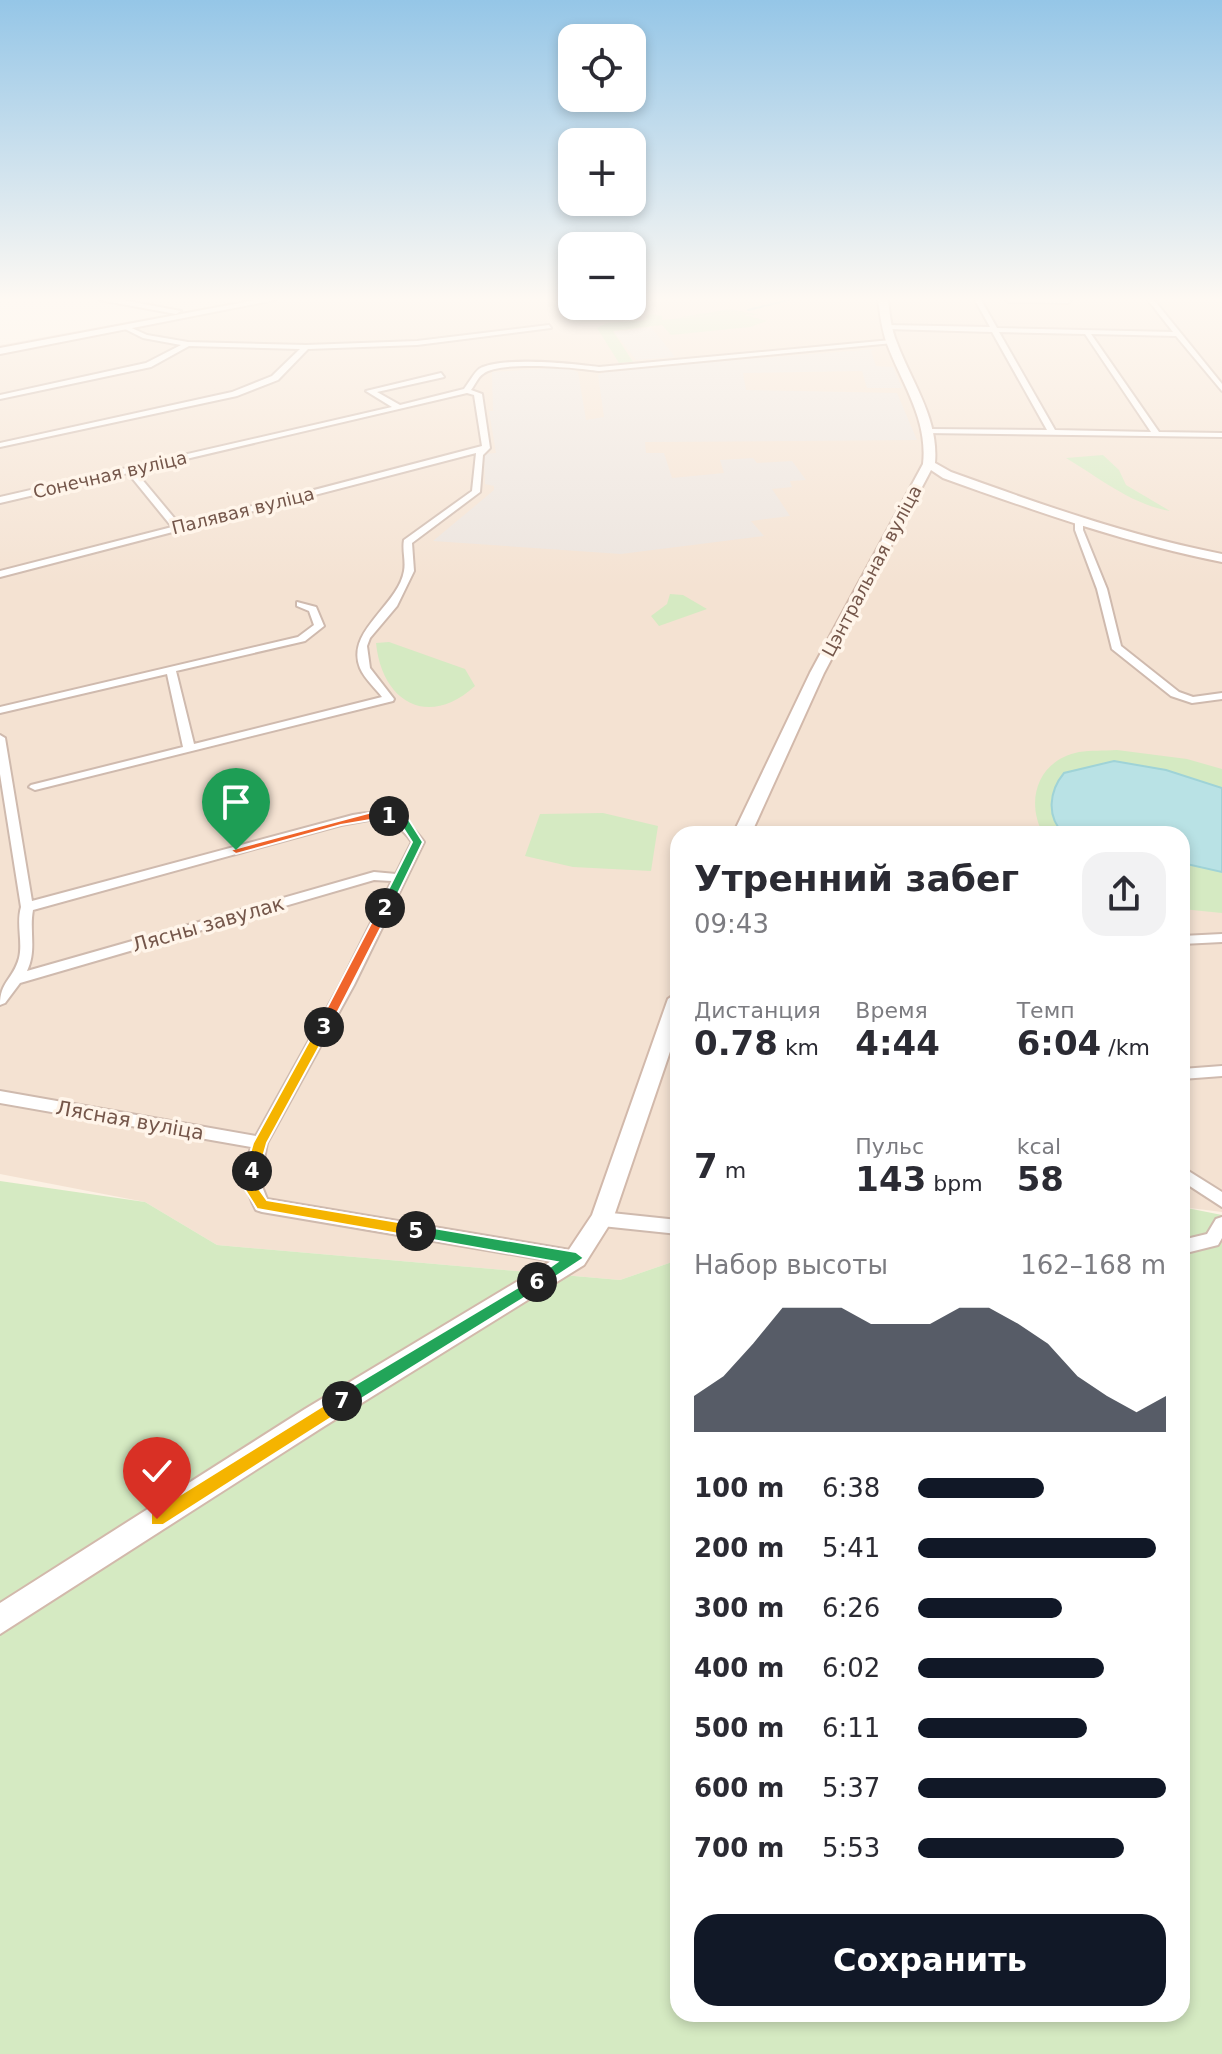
<!DOCTYPE html>
<html lang="ru">
<head>
<meta charset="utf-8">
<style>
  :root { --surface:#fff; --page:#f2f2f3; --text:#2b2b33; --muted:#7c7c81; --accent:#111827 }
  body { margin:0; font-family:"DejaVu Sans",sans-serif; background:var(--page); color:var(--text); height:100vh; display:flex; flex-direction:column; font-size:30px; white-space:nowrap }
  * { box-sizing:border-box; margin:0 }
  p { font-size:26px; color:var(--muted) }
  .icon { flex:none; width:44px; height:44px; fill:none; stroke:currentColor; stroke-width:2; stroke-linecap:round; stroke-linejoin:round }
  .map { position:relative; flex:1; overflow:hidden }
  .details { position:absolute; left:670px; top:826px; width:520px; height:1196px; display:flex; flex-direction:column; background:var(--surface); border-radius:24px; box-shadow:0 4px 12px #0003 }
  .details>* { flex:none }
  .fabs { position:absolute; left:558px; top:24px; display:grid; gap:16px }
  .fabs a { display:grid; place-items:center; width:88px; height:88px; border-radius:16px; background:var(--surface); box-shadow:0 4px 12px #0003; font-size:40px }
  .pin { position:absolute; display:grid; place-items:center; width:68px; height:68px; color:#fff; margin:-82px -34px; border-radius:50% 50% 50% 0; rotate:-45deg; box-shadow:0 0 8px #0007 }
  .pin .icon { rotate:45deg }
  .km { position:absolute; width:40px; height:40px; margin:-20px; border-radius:50%; background:#222; color:#fff; font-size:22px; line-height:40px; text-align:center }
  .round { display:grid; place-items:center; flex:none; width:84px; height:84px; border-radius:24px; background:var(--page) }
  .headline { display:flex; align-items:center; justify-content:space-between; height:136px; padding:0 24px }
  h1 { font-size:36px; font-weight:700; line-height:60px }
  .metrics { display:grid; grid-template-columns:repeat(3,1fr); gap:12px; height:136px; padding:8px 24px }
  .metrics div { display:grid; align-content:center }
  .metrics b { font-size:34px; font-weight:700 }
  .metrics small { font-size:22px; font-weight:400 }
  .metrics p { font-size:22px }
  .chart { height:224px; padding:16px 24px }
  .chart p { display:flex; justify-content:space-between }
  .chart svg { width:100%; height:144px; margin-top:8px; fill:var(--accent); opacity:.7 }
  .primary-button { display:flex; gap:16px; margin-top:auto; padding:16px 24px }
  .primary-button a { flex:1; height:92px; border-radius:24px; background:var(--accent); color:#fff; font-size:32px; font-weight:700; line-height:92px; text-align:center }
  ul { padding:0 24px; list-style:none; font-size:26px }
  li { display:grid; grid-template-columns:128px 96px 1fr; align-items:center; height:60px }
  li i { height:20px; border-radius:10px; background:var(--accent) }
  .map>svg:first-child { display:block }
  .residential { fill:#f4e2d2 }
  .industrial { fill:#ece4de }
  .green { fill:#d5eac2 }
  .water { fill:#b9e2e5; stroke:#9fd3d7; stroke-width:2 }
  .lines { fill:none; stroke-linecap:round; stroke-linejoin:round }
  .stream { stroke:#9fd3d7; stroke-width:2 }
  .street-casing { stroke:#cfbaae; stroke-width:4 }
  .secondary-casing { stroke:#d2b9ab; stroke-width:4 }
  .street { fill:#fff; fill-rule:evenodd }
  .secondary { fill:#fff; fill-rule:evenodd }
  .split-1 { fill:#f0652b; stroke:#fff; stroke-width:2 }
  .split-2 { fill:#22a559; stroke:#fff; stroke-width:2 }
  .split-3 { fill:#f0652b; stroke:#fff; stroke-width:2 }
  .split-4 { fill:#f5b400; stroke:#fff; stroke-width:2 }
  .split-5 { fill:#f5b400; stroke:#fff; stroke-width:2 }
  .split-6 { fill:#22a559; stroke:#fff; stroke-width:2 }
  .split-7 { fill:#22a559; stroke:#fff; stroke-width:2 }
  .split-8 { fill:#f5b400; stroke:#fff; stroke-width:2 }
  .labels { text-anchor:middle; stroke-width:7; stroke-linejoin:round; paint-order:stroke }
  .far-street-label { font-size:18px; fill:#74564a; stroke:#fff5ea }
  .street-label { font-size:20px; fill:#74564a; stroke:#fff5ea }
</style>
</head>
<body>
<div class="map">
<svg width="1222" height="2054" viewBox="0 0 1222 2054">
  <rect width="100%" height="100%" fill="#fcf1e4"/>
  <path class="residential" d="M246 300H572V306H632V300H1222V1212L1182 1207V834H678V1260L620 1280 217 1245 145 1202 0 1174V345Z"/>
  <path class="industrial" d="M651 327 675 357 636 360 614 332Z
    M875 349 871 351 876 366 893 367 902 388H867L862 371 743 373 746 390 897 393 917 440 645 442 646 453H664L672 478 724 473 720 460 753 458 757 463 792 461 806 480 790 481 792 487 772 489 790 516 751 521 764 536 621 554 433 541 494 490V486L485 484 484 454 496 453 489 411H493L492 372 564 367 578 372 586 420 604 417 598 375 609 370Z"/>
  <path class="green" d="M730 309 760 315H745L767 321 750 327 671 335 662 325 613 331 633 362 619 363 597 328 607 323 647 320 646 316 652 314 662 316V320L727 314 676 318Z
    M1103 455 1119 470 1126 485 1170 511C1130 504 1100 478 1066 458Z
    M670 594 683 595 707 609 659 626 651 616 667 604Z
    M389 642 465 669 475 686C428 729 382 702 376 643Z
    M1117 750 1187 759 1222 769V913L1182 909V834H1043C1025 800 1038 760 1079 752 1091 750 1104 751 1117 750Z
    M603 813 658 826 651 871 573 867 525 856 540 814Z
    M0 1181 145 1202 217 1245 620 1280 678 1260V2014H1182V1207L1222 1215V2054H0Z"/>
  <path class="water" d="M1114 761 1166 770 1222 788V872L1182 863V834H1064C1046 817 1049 791 1064 773Z"/>
  <g class="lines">
    <path class="stream" d="M748 310 789 300"/>
    <g class="street-casing">
      <path id="street" d="M975 300H981L997 328 1173 332 1148 300H1154L1222 384V391L1176 336 1091 334 1159 432 1222 433V437L925 433 924 431 928 429 1047 430 992 332 887 329 884 327 887 325 990 327ZM999 332 1085 334 1151 432 1055 430Z
        M1006 300H1070L1071 301 1068 303 1009 302Z
        M549 325 551 328 417 345 308 349 278 380 237 396 0 447V443L232 392 272 376 300 349 189 346 151 367 0 399V395L146 363 181 345 143 338 123 328 125 325 147 335 188 342 306 345 417 341Z
        M891 340 893 343 599 371C577 368 499 360 483 374 478 377 475 385 471 390L482 394 490 448 483 455 480 492 412 543 414 571 397 606 370 638 367 646 370 668 394 699 393 701 35 790 29 787 31 785 183 747 167 674 0 713V707L298 637 314 625 309 611 297 606V602L316 607 324 626 305 641 176 671 194 744 382 697C376 689 364 678 360 668 345 631 398 606 404 571 406 561 402 550 404 540L472 491 476 453 0 577V571L172 527 128 473 0 503V497L392 407 366 391 441 373 444 377 377 392 400 405 464 389C468 384 474 373 479 369 500 356 574 364 599 367ZM467 393 474 395 482 446 180 525 135 471Z
        M1079 518 1083 521V530L1107 589 1121 646 1179 692 1193 697 1222 693V699L1192 703 1171 696 1112 649 1097 589 1075 530V521Z
        M0 735 5 738 32 901 353 815C387 809 403 813 424 842L354 985 267 1143 261 1175 263 1189 267 1199 576 1251 582 1253 584 1258 582 1263 576 1265 262 1212 256 1210C244 1188 244 1171 251 1147L0 1103V1091L256 1136 340 985 392 881 374 880 20 983 5 1003 0 1005C0 981 13 980 19 958 23 942 16 924 21 907L0 774ZM374 819C392 820 402 828 412 842L396 874 374 872 27 971C37 950 29 931 33 910L341 825Z
        M1222 934V942L1182 944V936Z
        M1222 1066V1076L1182 1079V1069Z
        M1182 1167 1222 1192V1207L1182 1181Z
        M602 1212 678 1220V1234L602 1226 596 1224 594 1219 596 1214Z
        M1222 1217V1238L1218 1245 1182 1254V1240L1207 1234 1216 1219Z"/>
    </g>
    <g class="secondary-casing">
      <path id="secondary" d="M100 300H122L181 311 176 314Z
        M256 300H275L0 354V348Z
        M878 300H888C890 315 891 329 897 343 912 383 939 419 935 463L951 472C1040 504 1129 536 1222 554V562C1126 543 1035 511 943 478L931 470 824 673 751 834H733L810 673 923 464C928 419 902 384 887 344 882 330 880 315 878 300Z
        M678 992V1028L613 1219 584 1265 323 1427 0 1634V1603L305 1409 568 1251 592 1215 668 999Z"/>
    </g>
    <use href="#street" class="street"/>
    <use href="#secondary" class="secondary"/>
  </g>
  <linearGradient id="sky" x2="0" y2="1"><stop stop-color="#95c6e7"/><stop offset="0.51" stop-color="#fef9f3"/><stop offset="1" stop-color="#fef9f3" stop-opacity="0"/></linearGradient>
  <rect width="1222" height="587" fill="url(#sky)"/>
  <path class="split-1" d="M372 812 394 816 341 825 236 854 230 850Z"/>
  <path class="split-2" d="M385 814 409 820 423 842 391 908 385 912 379 908 412 842 401 825 385 819Z"/>
  <path class="split-3" d="M385 904 391 908 330 1027 319 1030 317 1027 379 908Z"/>
  <path class="split-4" d="M324 1022 330 1027 267 1143 259 1171 257 1175H247L245 1171 253 1143 319 1023Z"/>
  <path class="split-5" d="M252 1165 259 1171V1189L267 1200 416 1225 423 1231 416 1237 257 1209 245 1190V1171Z"/>
  <path class="split-6" d="M416 1225 576 1252 584 1258 537 1289 529 1282 557 1262 416 1237 408 1231Z"/>
  <path class="split-7" d="M537 1276 544 1282 542 1287 348 1407H336V1396Z"/>
  <path class="split-8" d="M342 1394 348 1396V1407L163 1525H151V1513Z"/>
  <g class="labels">
    <g class="far-street-label">
      <text transform="translate(110 475) rotate(-13)" y="6">Сонечная вуліца</text>
      <text transform="translate(243 511) rotate(-14)" y="6">Палявая вуліца</text>
      <text transform="translate(872 571) rotate(-62)" y="6">Цэнтральная вуліца</text>
    </g>
    <g class="street-label">
      <text transform="translate(208 924) rotate(-16)" y="7">Лясны завулак</text>
      <text transform="translate(130 1120) rotate(10)" y="7">Лясная вуліца</text>
    </g>
  </g>
</svg>
<div class="fabs">
<a><svg class="icon" aria-label="locate" viewBox="0 0 24 24"><circle cx="12" cy="12" r="6"/><path d="M12 2v4M12 18v4M2 12h4M18 12h4"/></svg></a>
<a>+</a>
<a>−</a>
</div>
<div class="pin" style="left:236px;top:850px;background:#1e9e55"><svg class="icon" aria-label="arrive" viewBox="0 0 24 24"><path d="M6 21V4h12l-3 4 3 4H6"/></svg></div>
<div class="pin" style="left:157px;top:1519px;background:#d93025"><svg class="icon" aria-label="check" viewBox="0 0 24 24"><path d="M5 12l5 5 9-10"/></svg></div>
<b class="km" style="left:389px;top:816px">1</b>
<b class="km" style="left:385px;top:908px">2</b>
<b class="km" style="left:324px;top:1027px">3</b>
<b class="km" style="left:252px;top:1171px">4</b>
<b class="km" style="left:416px;top:1231px">5</b>
<b class="km" style="left:537px;top:1282px">6</b>
<b class="km" style="left:342px;top:1401px">7</b>
<section class="details">
<div class="headline"><div><h1>Утренний забег</h1><p>09:43</p></div><a class="round"><svg class="icon" aria-label="share" viewBox="0 0 24 24"><path d="M12 15V3M7 8l5-5 5 5M5 13v7h14v-7"/></svg></a></div>
<div class="metrics">
<div><p>Дистанция</p><b>0.78<small> km</small></b></div>
<div><p>Время</p><b>4:44</b></div>
<div><p>Темп</p><b>6:04<small> /km</small></b></div>
</div>
<div class="metrics">
<div><b>7<small> m</small></b></div>
<div><p>Пульс</p><b>143<small> bpm</small></b></div>
<div><p>kcal</p><b>58</b></div>
</div>
<div class="chart"><p><span>Набор высоты</span>162–168 m</p>
<svg viewBox="0 0 160 44" preserveAspectRatio="none"><path d="M0 44V33L10 27L20 17L30 6L40 6L50 6L60 11L70 11L80 11L90 6L100 6L110 11L120 17L130 27L140 33L150 38L160 33V44z"/></svg>
</div>
<ul>
<li><b>100 m</b>6:38<i style="width:51%"></i></li>
<li><b>200 m</b>5:41<i style="width:96%"></i></li>
<li><b>300 m</b>6:26<i style="width:58%"></i></li>
<li><b>400 m</b>6:02<i style="width:75%"></i></li>
<li><b>500 m</b>6:11<i style="width:68%"></i></li>
<li><b>600 m</b>5:37<i style="width:100%"></i></li>
<li><b>700 m</b>5:53<i style="width:83%"></i></li>
</ul>
<div class="primary-button"><a>Сохранить</a></div>
</section>
</div>
</body>
</html>
